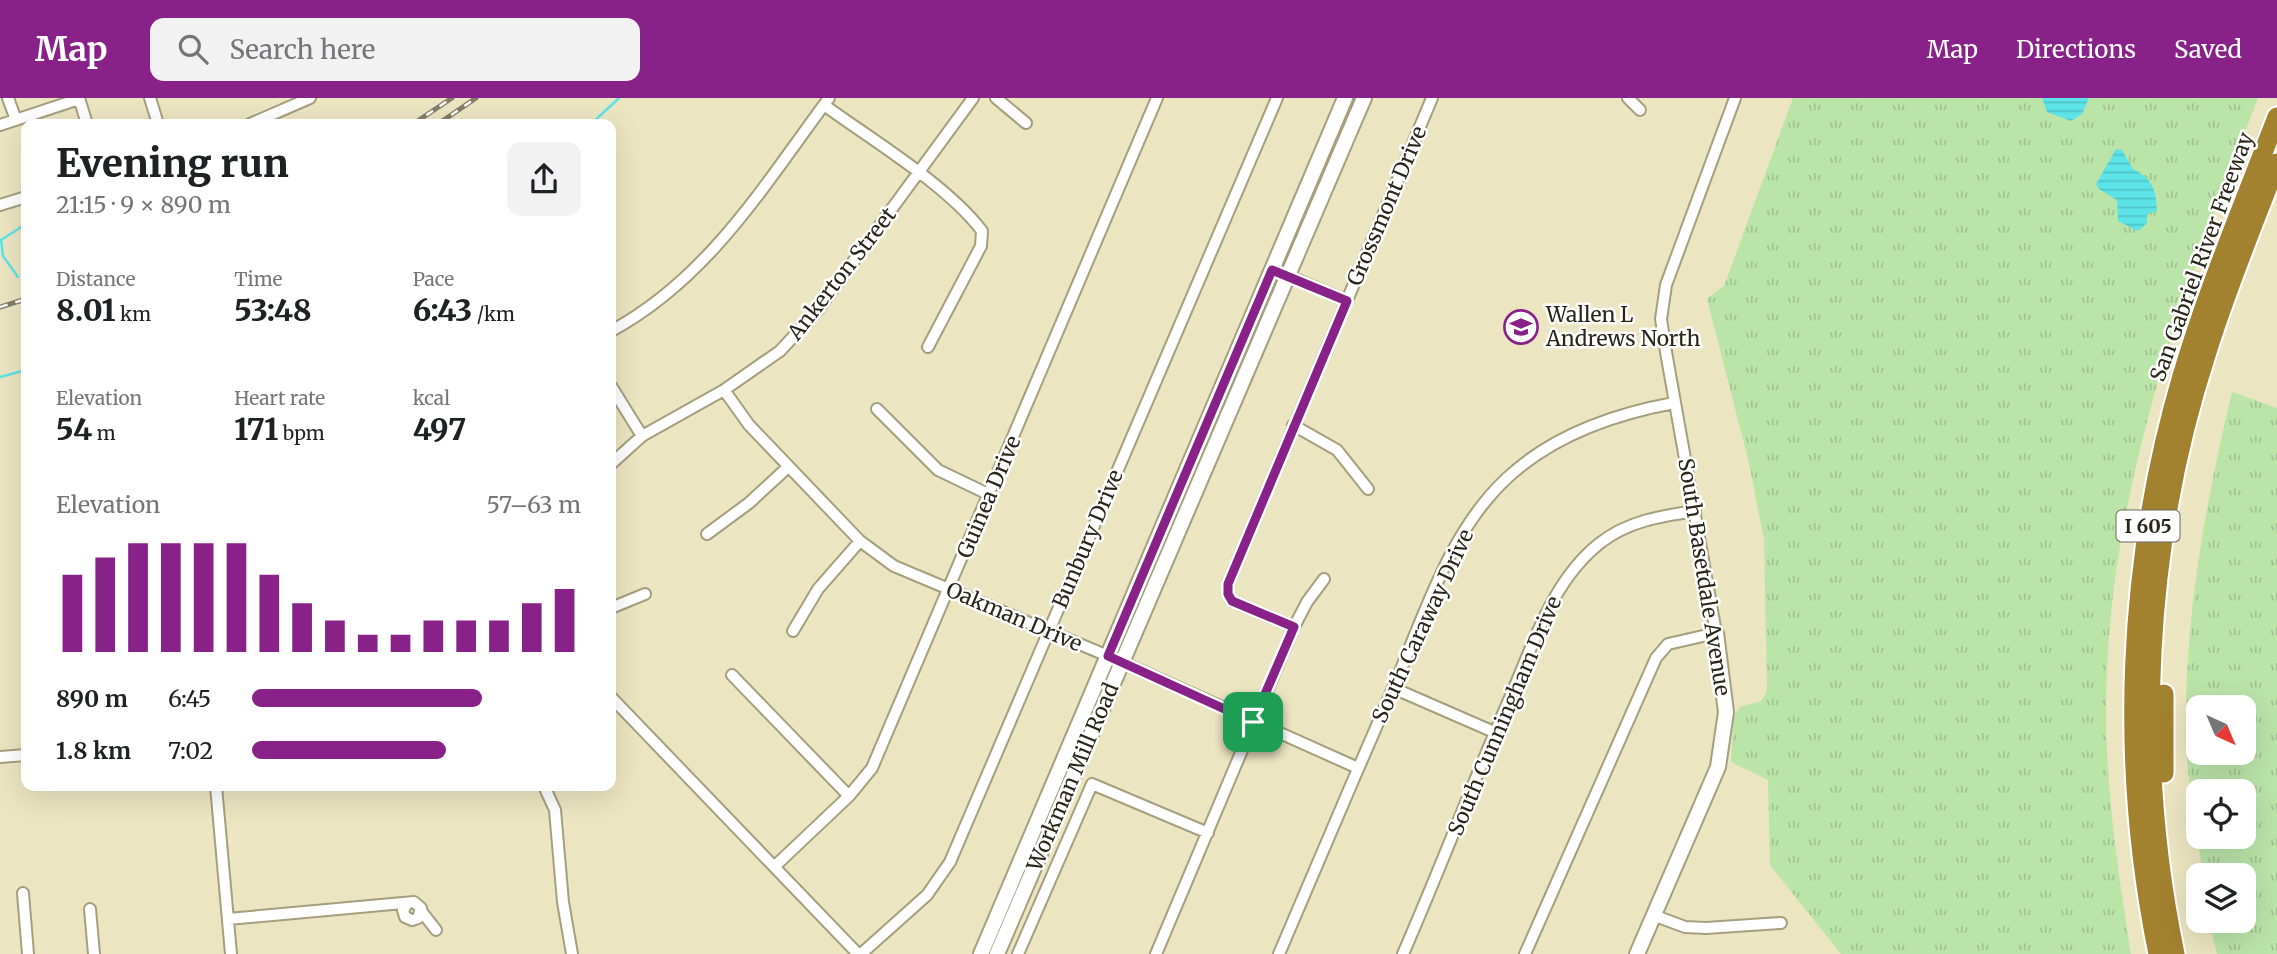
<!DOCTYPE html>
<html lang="en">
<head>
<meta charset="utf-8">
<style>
  :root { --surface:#fff; --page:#f2f2f2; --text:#202124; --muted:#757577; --accent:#882188 }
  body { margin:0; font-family:Merriweather,serif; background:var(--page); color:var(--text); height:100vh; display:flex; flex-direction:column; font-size:26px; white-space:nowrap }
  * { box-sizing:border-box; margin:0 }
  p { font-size:23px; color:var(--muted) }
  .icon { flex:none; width:38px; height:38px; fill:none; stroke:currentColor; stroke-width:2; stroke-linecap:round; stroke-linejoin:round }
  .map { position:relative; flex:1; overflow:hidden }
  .drawer { position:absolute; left:21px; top:21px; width:595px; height:672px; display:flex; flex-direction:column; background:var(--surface); border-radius:14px; box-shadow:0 7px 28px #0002 }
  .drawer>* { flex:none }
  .needle { width:46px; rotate:136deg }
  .fabs { position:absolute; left:2186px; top:597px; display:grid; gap:14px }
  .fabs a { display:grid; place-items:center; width:70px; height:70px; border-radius:14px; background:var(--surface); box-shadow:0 7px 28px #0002; font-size:35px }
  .pin { position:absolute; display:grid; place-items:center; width:60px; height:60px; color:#fff; margin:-30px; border-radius:14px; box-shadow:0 4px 10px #0006 }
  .round { display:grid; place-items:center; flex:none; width:74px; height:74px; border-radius:14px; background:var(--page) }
  .summary { display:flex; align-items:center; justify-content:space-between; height:119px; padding:0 35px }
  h1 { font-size:38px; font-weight:800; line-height:52px }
  .stats { display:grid; grid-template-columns:repeat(3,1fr); gap:10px; height:119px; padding:7px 35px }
  .stats div { display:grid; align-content:center }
  .stats b { font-size:30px; font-weight:800 }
  .stats small { font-size:19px; font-weight:400 }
  .stats p { font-size:19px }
  .chart { height:196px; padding:14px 35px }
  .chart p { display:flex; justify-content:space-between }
  .chart svg { width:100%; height:126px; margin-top:7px; stroke:var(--accent); stroke-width:6 }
  ul { padding:0 35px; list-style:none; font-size:23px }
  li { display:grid; grid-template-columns:112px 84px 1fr; align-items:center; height:52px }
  li i { height:18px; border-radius:9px; background:var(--accent) }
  header { display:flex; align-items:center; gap:42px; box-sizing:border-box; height:98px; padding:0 35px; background:var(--accent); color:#fff }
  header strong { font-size:33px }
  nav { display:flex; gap:38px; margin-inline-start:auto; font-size:24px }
  .search { width:490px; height:63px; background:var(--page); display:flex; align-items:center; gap:18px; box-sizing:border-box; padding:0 24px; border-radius:14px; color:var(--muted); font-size:26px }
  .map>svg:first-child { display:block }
  .grass { fill:url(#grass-tufts); fill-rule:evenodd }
  .water { fill:url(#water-rules) }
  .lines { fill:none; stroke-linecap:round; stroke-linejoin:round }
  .stream { stroke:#5ce4e8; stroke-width:2.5 }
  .street-casing { stroke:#a59f7e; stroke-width:14 }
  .secondary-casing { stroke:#a59f7e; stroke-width:18 }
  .highway-casing { stroke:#fff; stroke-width:23 }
  .street { stroke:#fff; stroke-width:10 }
  .secondary { stroke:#fff; stroke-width:14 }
  .highway { stroke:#a2822f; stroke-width:19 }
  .rail-casing { stroke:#837e67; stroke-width:5 }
  .rail { stroke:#fff; stroke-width:2.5; stroke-dasharray:8; stroke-linecap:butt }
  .route-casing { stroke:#fff; stroke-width:14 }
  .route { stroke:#882188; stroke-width:9 }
  .labels { text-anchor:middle; stroke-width:5; stroke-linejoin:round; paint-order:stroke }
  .shield { fill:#fff; stroke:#69675e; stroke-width:2 }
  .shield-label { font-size:19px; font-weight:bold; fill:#292619 }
  .street-label { font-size:21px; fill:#292619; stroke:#fff }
  .poi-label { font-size:21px; fill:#292619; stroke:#fff; text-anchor:start }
</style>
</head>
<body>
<header>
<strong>Map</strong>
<div class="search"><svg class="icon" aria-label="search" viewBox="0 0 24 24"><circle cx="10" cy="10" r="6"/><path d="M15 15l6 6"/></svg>Search here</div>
<nav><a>Map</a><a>Directions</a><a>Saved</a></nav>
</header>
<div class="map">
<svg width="2277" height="856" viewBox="0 0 2277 856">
  <defs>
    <pattern id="grass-tufts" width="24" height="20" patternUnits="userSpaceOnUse" patternTransform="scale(1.75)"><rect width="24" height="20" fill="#bbe4a9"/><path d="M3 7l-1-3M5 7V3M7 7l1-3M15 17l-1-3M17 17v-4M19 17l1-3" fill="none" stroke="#a1c391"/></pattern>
    <pattern id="water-rules" width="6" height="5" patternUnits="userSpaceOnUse" patternTransform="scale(1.75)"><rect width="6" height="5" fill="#5ce4e8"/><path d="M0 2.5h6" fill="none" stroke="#50c3c6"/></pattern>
  </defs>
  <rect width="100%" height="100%" fill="#ece5c2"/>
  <path class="grass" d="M1793 0H2258C2187 185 2116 371 2107 571 2102 667 2116 761 2131 856H1841L1770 767 1768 682 1731 664 1733 619 1740 609 1761 603 1767 593 1764 442 1749 365 1707 201 1724 188Z
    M2232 294 2277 310V856H2217L2209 823 2244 822V777H2203C2196 732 2187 684 2186 639 2184 522 2205 407 2232 294ZM2198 609H2244V654H2198ZM2198 693H2244V738H2198Z"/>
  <path class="water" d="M2042 0H2089L2082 16 2071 23 2047 14Z
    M2116 51 2122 52 2133 71C2153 81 2156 92 2157 113L2147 116V125L2138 133 2118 123 2117 102 2099 91 2096 86Z"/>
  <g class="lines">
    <path class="stream" d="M591 26 619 0
      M18 179 3 158 1 142 26 126
      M0 279 26 272"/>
    <g class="street-casing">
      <path id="street" d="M8 0 16 22
        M79 0 87 26
        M150 0 158 26
        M996 0 1026 25
        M1628 0 1640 12
        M824 7C872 42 946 86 982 133L981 148 928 249
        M250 26 310 0
        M0 27 79 1
        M0 107 26 99
        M1272 171 1347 203
        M611 233C708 181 765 86 829 0
        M611 288 642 338
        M724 292 749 327 860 443 894 468 1108 558 1358 670
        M877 311 938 372 990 397
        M1293 327 1337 352 1368 391
        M611 366 642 338 724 292 780 253 817 213 973 0
        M707 436 749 405 788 369
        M611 510 645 496
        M1294 529 1232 503 1228 496V486L1432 0
        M793 533 818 491 860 443
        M732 577 849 698
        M1393 590 1494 634
        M611 599 858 856
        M0 659 26 657
        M216 688 231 856
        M544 688 555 712 563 804 572 856
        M775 768 849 698 872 670 1157 0
        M23 795 28 856
        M90 811 94 856
        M422 814 436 832
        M1653 817 1685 829 1706 830 1781 825
        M228 821 414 804 421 810 418 820 412 822 405 819 403 812 407 806
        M861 856 927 797 950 764 1277 0
        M1018 856 1092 686 1208 735
        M1156 856 1294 529 1307 504 1324 481
        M1279 856C1317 767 1355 677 1394 588 1425 516 1449 434 1507 380 1553 337 1614 316 1674 305
        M1403 856C1441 769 1474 681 1512 595 1535 542 1553 482 1600 445 1628 423 1661 418 1695 413
        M1525 856 1656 560 1668 546 1716 535 1666 254 1661 221 1666 187 1735 0"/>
    </g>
    <g class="secondary-casing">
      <path id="secondary" d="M981 856 1345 0
        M997 856 1364 0
        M1637 856 1718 669 1726 614 1716 535"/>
    </g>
    <g class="highway-casing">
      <path id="highway" d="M2164 596V675
        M2158 856C2119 665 2127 465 2182 278 2208 190 2244 105 2277 19
        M2175 856C2134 658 2144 446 2207 254 2227 190 2253 127 2277 65"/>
    </g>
    <use href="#street" class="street"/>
    <use href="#secondary" class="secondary"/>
    <use href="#highway" class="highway"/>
    <g class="rail-casing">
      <path id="rail" d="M413 26 452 0
        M438 26 476 0
        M0 209 26 201"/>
    </g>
    <use href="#rail" class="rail"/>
  </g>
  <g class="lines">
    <g class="route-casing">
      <path id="route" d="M1272 172 1347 203 1228 486V496L1232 503 1294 529 1253 624 1108 558Z"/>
    </g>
    <use href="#route" class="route"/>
  </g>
  <defs>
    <g id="school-ring" transform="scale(1.75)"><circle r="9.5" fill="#fff" stroke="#882188" stroke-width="1.5"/><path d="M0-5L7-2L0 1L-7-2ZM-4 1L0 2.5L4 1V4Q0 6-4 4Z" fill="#882188"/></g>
  </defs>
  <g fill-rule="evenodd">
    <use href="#school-ring" x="1521" y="229"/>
  </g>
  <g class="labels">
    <rect class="shield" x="2116.5" y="412.5" width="63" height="31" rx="5"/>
    <g class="shield-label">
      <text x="2148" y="435">I 605</text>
    </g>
    <g class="street-label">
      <text transform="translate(1387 108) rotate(-67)" y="7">Grossmont Drive</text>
      <text transform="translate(2202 159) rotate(-70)" y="7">San Gabriel River Freeway</text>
      <text transform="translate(842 176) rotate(-52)" y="7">Ankerton Street</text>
      <text transform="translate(989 399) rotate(-67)" y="7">Guinea Drive</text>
      <text transform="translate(1088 441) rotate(-67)" y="7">Bunbury Drive</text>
      <text transform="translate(1704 479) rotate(81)" y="7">South Basetdale Avenue</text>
      <text transform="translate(1014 519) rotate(23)" y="7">Oakman Drive</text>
      <text transform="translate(1423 528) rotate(-65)" y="7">South Caraway Drive</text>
      <text transform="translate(1505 618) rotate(-67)" y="7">South Cunningham Drive</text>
      <text transform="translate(1073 679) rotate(-67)" y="7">Workman Mill Road</text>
    </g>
    <g class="poi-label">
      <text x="1546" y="224">Wallen L<tspan x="1546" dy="24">Andrews North</tspan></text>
    </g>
  </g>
</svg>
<div class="fabs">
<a><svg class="needle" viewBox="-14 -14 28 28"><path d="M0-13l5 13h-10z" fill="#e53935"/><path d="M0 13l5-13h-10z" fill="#757577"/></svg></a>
<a><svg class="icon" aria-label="locate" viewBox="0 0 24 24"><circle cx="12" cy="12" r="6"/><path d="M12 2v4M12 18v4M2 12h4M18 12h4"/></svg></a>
<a><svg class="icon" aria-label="layers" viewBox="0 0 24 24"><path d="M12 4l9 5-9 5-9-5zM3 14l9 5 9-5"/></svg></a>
</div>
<div class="pin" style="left:1253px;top:624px;background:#1e9e55"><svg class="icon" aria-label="arrive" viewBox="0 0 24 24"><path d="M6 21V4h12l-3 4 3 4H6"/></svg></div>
<section class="drawer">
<div class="summary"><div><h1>Evening run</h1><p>21:15 · 9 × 890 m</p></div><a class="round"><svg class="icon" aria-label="share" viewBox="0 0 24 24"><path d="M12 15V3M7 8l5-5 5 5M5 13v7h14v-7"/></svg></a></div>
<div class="stats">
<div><p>Distance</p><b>8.01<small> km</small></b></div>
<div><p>Time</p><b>53:48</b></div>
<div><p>Pace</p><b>6:43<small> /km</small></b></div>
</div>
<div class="stats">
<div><p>Elevation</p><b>54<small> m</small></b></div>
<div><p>Heart rate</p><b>171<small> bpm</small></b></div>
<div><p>kcal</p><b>497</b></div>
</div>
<div class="chart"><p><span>Elevation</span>57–63 m</p>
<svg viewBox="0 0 160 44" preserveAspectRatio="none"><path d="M5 44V17M15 44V11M25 44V6M35 44V6M45 44V6M55 44V6M65 44V17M75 44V27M85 44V33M95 44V38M105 44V38M115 44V33M125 44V33M135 44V33M145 44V27M155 44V22"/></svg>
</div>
<ul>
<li><b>890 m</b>6:45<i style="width:70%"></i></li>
<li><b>1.8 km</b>7:02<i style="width:59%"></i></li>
</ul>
</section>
</div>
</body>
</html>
